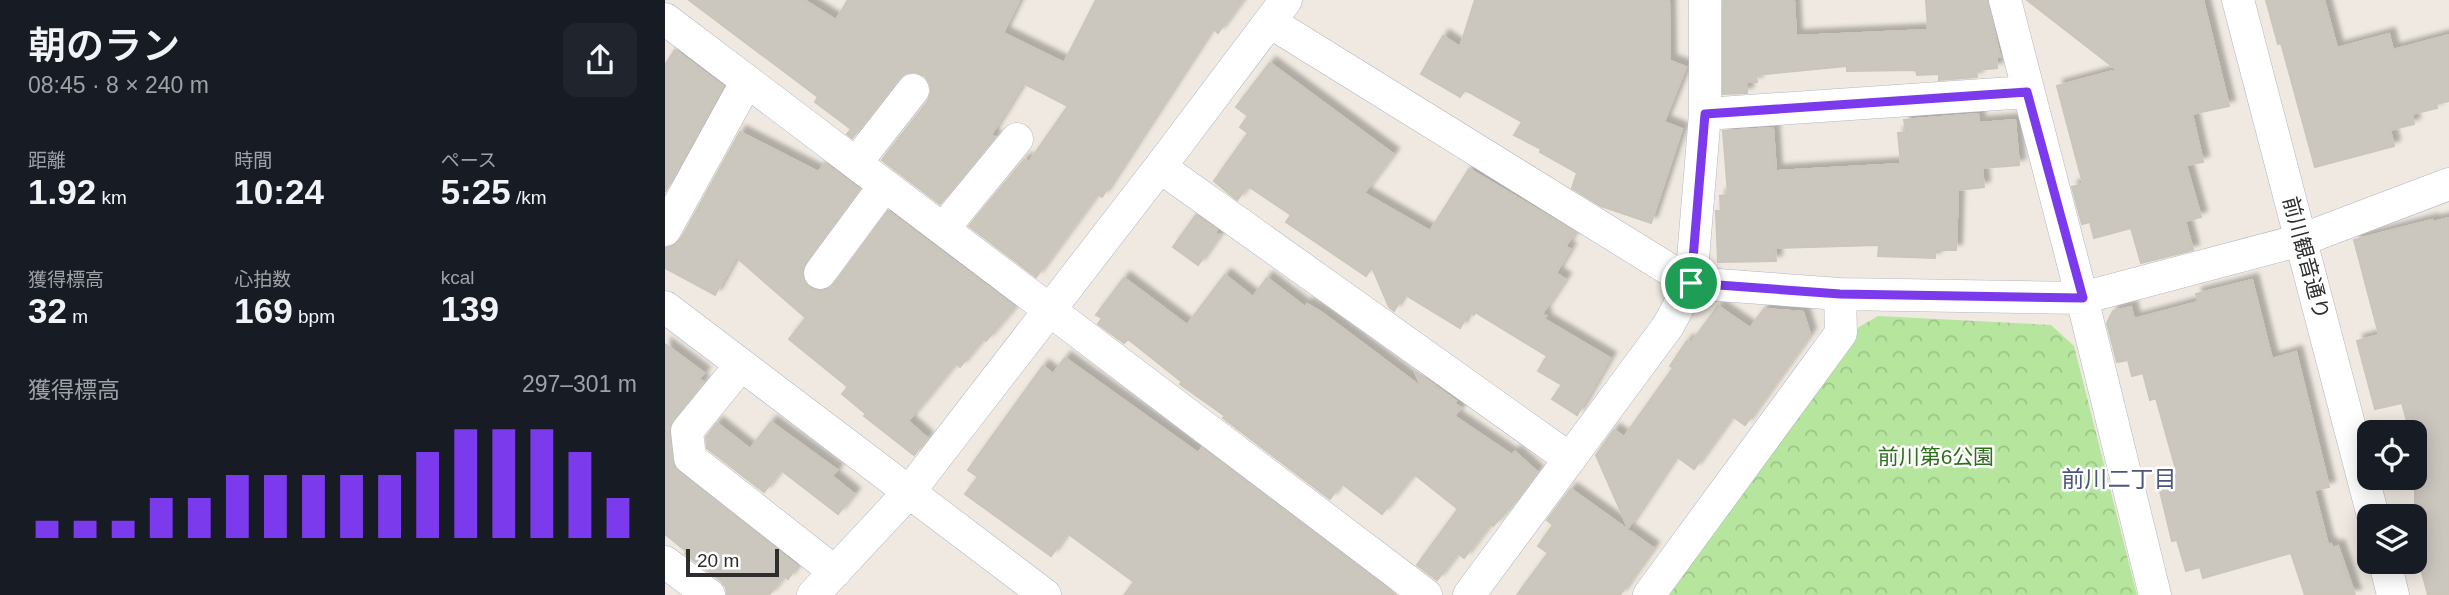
<!DOCTYPE html>
<html lang="ja">
<head>
<meta charset="utf-8">
<style>
  :root { --surface:#171b24; --page:#20242c; --text:#f1f3f6; --muted:#9ea1a6; --accent:#7c3aed }
  body { margin:0; font-family:Arial,"Noto Sans JP",sans-serif; background:var(--page); color:var(--text); height:100vh; display:flex; flex-direction:column; font-size:26px; white-space:nowrap }
  * { box-sizing:border-box; margin:0 }
  p { font-size:23px; color:var(--muted) }
  .icon { flex:none; width:38px; height:38px; fill:none; stroke:currentColor; stroke-width:2; stroke-linecap:round; stroke-linejoin:round }
  .map { position:relative; flex:1; overflow:hidden }
  .side { display:flex; flex-direction:column; background:var(--surface); width:665px }
  .side>* { flex:none }
  .buttons { position:absolute; left:1692px; top:420px; display:grid; gap:14px }
  .buttons a { display:grid; place-items:center; width:70px; height:70px; border-radius:14px; background:var(--surface); box-shadow:0 4px 18px #0003; font-size:35px }
  .scale { position:absolute; left:21px; bottom:18px; width:93px; box-sizing:border-box; padding-left:7px; border:4px solid #2e2e2e; border-top:0; font-size:19px; line-height:24px; white-space:nowrap; color:#2e2e2e; -webkit-text-stroke:5px #fff; paint-order:stroke }
  .pin { position:absolute; display:grid; place-items:center; width:60px; height:60px; color:#fff; margin:-30px; border:4px solid #fff; border-radius:50%; box-shadow:0 2px 7px #0007 }
  .round { display:grid; place-items:center; flex:none; width:74px; height:74px; border-radius:14px; background:var(--page) }
  .headline { display:flex; align-items:center; justify-content:space-between; height:119px; padding:0 28px }
  h1 { font-size:38px; font-weight:600; line-height:52px }
  .stats { display:grid; grid-template-columns:repeat(3,1fr); gap:10px; height:119px; padding:7px 28px }
  .stats div { display:grid; align-content:center }
  .stats b { font-size:35px; font-weight:600 }
  .stats small { font-size:19px; font-weight:400 }
  .stats p { font-size:19px }
  .chart { height:196px; padding:14px 28px }
  .chart p { display:flex; justify-content:space-between }
  .chart svg { width:100%; height:126px; margin-top:7px; stroke:var(--accent); stroke-width:6 }
  main { display:flex; flex:1; min-height:0 }
  .map>svg:first-child { display:block }
  .park { fill:url(#park-crowns) }
  .building { fill:#cbc7bf; stroke:#cbc5ba; stroke-width:2; filter:url(#shadow) }
  .lines { fill:none; stroke-linecap:round; stroke-linejoin:round }
  .minor-casing { stroke:#b4b7c1; stroke-width:33 }
  .minor { stroke:#fff; stroke-width:32 }
  .route-casing { stroke:#fff; stroke-width:14 }
  .route { stroke:#7c3aed; stroke-width:9 }
  .labels { text-anchor:middle; stroke-width:5; stroke-linejoin:round; paint-order:stroke }
  .street-label { font-size:21px; fill:#2e2e2e; stroke:#fff }
  .park-label { font-size:21px; fill:#2c6e1b; stroke:#fff }
  .neighbourhood-label { font-size:23px; fill:#4d5680; stroke:#fff }
</style>
</head>
<body>
<main>
<section class="side">
<div class="headline"><div><h1>朝のラン</h1><p>08:45 · 8 × 240 m</p></div><a class="round"><svg class="icon" aria-label="share" viewBox="0 0 24 24"><path d="M12 15V3M7 8l5-5 5 5M5 13v7h14v-7"/></svg></a></div>
<div class="stats">
<div><p>距離</p><b>1.92<small> km</small></b></div>
<div><p>時間</p><b>10:24</b></div>
<div><p>ペース</p><b>5:25<small> /km</small></b></div>
</div>
<div class="stats">
<div><p>獲得標高</p><b>32<small> m</small></b></div>
<div><p>心拍数</p><b>169<small> bpm</small></b></div>
<div><p>kcal</p><b>139</b></div>
</div>
<div class="chart"><p><span>獲得標高</span>297–301 m</p>
<svg viewBox="0 0 160 44" preserveAspectRatio="none"><path d="M5 44V38M15 44V38M25 44V38M35 44V30M45 44V30M55 44V22M65 44V22M75 44V22M85 44V22M95 44V22M105 44V14M115 44V6M125 44V6M135 44V6M145 44V14M155 44V30"/></svg>
</div>
</section>
<div class="map">
<svg width="1784" height="595" viewBox="0 0 1784 595">
  <defs>
    <pattern id="park-crowns" width="20" height="18" patternUnits="userSpaceOnUse" patternTransform="scale(1.75)"><rect width="20" height="18" fill="#b6e59e"/><path d="M2 6a3 3 0 1 1 6 0M12 15a3 3 0 1 1 6 0" fill="none" stroke="#9dc588"/></pattern>
    <filter id="shadow"><feDropShadow dx="6" dy="-6" stdDeviation="2" flood-color="#0004"/></filter>
  </defs>
  <rect width="100%" height="100%" fill="#efe9e1"/>
  <path class="park" d="M1213 316 1386 325 1409 346 1472 595H1000L1194 327Z"/>
  <path class="building" d="M24 0H139L171 20 183 0H354L338 33 399 63 431 0H577L553 33 547 28 437 197 432 194 371 277 304 226 360 159 364 162 403 106 358 83 326 135 330 137 275 204 217 160 263 101 266 92 265 84 260 76 250 72 241 73 234 78 187 138 182 134 186 129 150 102 153 97Z
    M810 0H1004L1005 61 1021 67 999 122 1017 129 986 223 936 206 907 188 912 173 875 152 876 149 849 135 857 122 800 90 795 97 756 74 778 36 795 47Z
    M1058 0H1129L1131 36 1263 30 1261 0H1322L1335 57H1331L1332 68 1311 70 1312 77 1274 80V74L1252 75 1251 70 1182 71V66L1091 75 1092 82H1082V93L1058 94Z
    M1362 0H1538L1564 106 1527 114 1538 162 1521 165 1536 217 1520 221 1528 250 1476 263 1466 228 1429 238 1425 222 1417 224 1407 187 1418 184 1392 86 1452 70Z
    M1601 0H1659L1672 48 1724 34 1728 50 1784 35V101L1771 104 1772 108 1747 114 1749 124 1725 130 1729 146 1650 167 1616 43 1613 44Z
    M10 50 58 86 0 192V65Z
    M605 63 728 154 699 193 765 231 804 169 910 232 900 247 905 249 891 273 900 279 877 314 881 316 879 319 945 358 912 415 887 399 897 385 873 371 882 356 810 312 809 315 804 312 795 328 739 294 729 311 724 307 707 267 701 276 621 222 626 215 583 186 572 200 549 181 583 133 575 127 583 116 571 107Z
    M1313 114 1314 123 1350 120 1354 165 1317 168 1319 187 1293 190 1291 250H1270V258L1213 256 1214 245 1110 248 1111 261 1053 262 1051 211H1056L1055 196 1063 195 1058 131 1108 128 1111 171 1236 164 1233 133 1241 132 1239 120Z
    M75 132 153 172 160 163 194 189 140 263 137 270 138 280 145 288 154 291 162 290 169 284 223 211 350 307 321 341 318 339 295 367 291 363 243 421 262 438 249 455 199 416 201 414 177 394 183 387 124 339 141 318 71 257 50 295 0 268V248L9 246 16 239Z
    M531 215 552 230 550 233 554 235 533 265 508 247Z
    M1784 218V595H1763L1750 546V478H1757L1750 452V432H1745L1737 403 1710 409 1692 341 1714 335 1689 240 1767 220 1768 222Z
    M560 275 588 297 602 278 640 307 642 304 656 312 756 387 750 371 791 401 789 403 796 408 789 416 847 455 850 452 872 472 849 503 828 526 825 524 799 558 793 553 772 580 752 565 793 509 749 474 717 514 676 483 665 499 558 418 560 416 515 384 517 382 463 339 459 343 433 324 437 318 431 315 459 278 522 325Z
    M1587 280 1607 359 1631 352 1664 487 1649 490 1663 545 1666 544 1667 548 1673 546 1690 595H1640L1626 553 1538 578 1535 567 1521 571 1512 540 1507 541 1493 483 1513 477 1491 398 1485 400 1478 373 1467 376 1463 360 1452 362 1442 323 1448 311 1466 307 1469 319 1533 302 1531 294Z
    M1053 306 1085 328 1099 309 1138 312 1145 334 1080 425 1067 416 1029 469 1011 456 963 528 931 455 949 430 959 437 1008 368 1005 366 1022 341 1026 343Z
    M0 344 39 373 34 379 38 382 5 425 9 466 132 566 123 579 119 576 104 595H62L61 587 56 581 20 554 21 551 0 534Z
    M400 358 533 453 537 448 731 595H459L469 582 402 533 386 556 300 494 313 477 303 470 378 366 388 374Z
    M106 422 172 470 167 476 189 494 173 514 116 470 99 492 42 448 41 437 52 423 85 449Z
    M906 489 988 548 955 595H852L883 553 873 546 888 525 882 520Z"/>
  <g class="lines">
    <g class="minor-casing">
      <path id="minor" d="M1340 0 1417 298 1490 595
        M1573 0 1708 516
        M0 19 761 595
        M605 22 1026 283 1175 294 1417 298 1636 240 1784 184
        M1040 114 1362 92
        M191 163 248 90
        M495 167 905 459
        M278 229 352 139
        M0 230 82 81
        M155 273 220 185
        M0 307 380 595
        M76 365 22 431 25 458 170 572
        M0 562 44 595
        M1720 562 1728 595
        M148 595 244 492 495 167 621 0
        M804 595 1003 326 1026 283 1040 114V0
        M984 595 1176 333 1175 294"/>
    </g>
    <use href="#minor" class="minor"/>
  </g>
  <g class="lines">
    <g class="route-casing">
      <path id="route" d="M1362 92 1418 298 1175 294 1026 283 1040 114Z"/>
    </g>
    <use href="#route" class="route"/>
  </g>
  <g class="labels">
    <g class="street-label">
      <text transform="translate(1641 258) rotate(75)" y="7">前川観音通り</text>
    </g>
    <g class="park-label">
      <text x="1271" y="464">前川第6公園</text>
    </g>
    <g class="neighbourhood-label">
      <text x="1454" y="487">前川二丁目</text>
    </g>
  </g>
</svg>
<div class="buttons">
<a><svg class="icon" aria-label="locate" viewBox="0 0 24 24"><circle cx="12" cy="12" r="6"/><path d="M12 2v4M12 18v4M2 12h4M18 12h4"/></svg></a>
<a><svg class="icon" aria-label="layers" viewBox="0 0 24 24"><path d="M12 4l9 5-9 5-9-5zM3 14l9 5 9-5"/></svg></a>
</div>
<div class="scale">20 m</div>
<div class="pin" style="left:1026px;top:283px;background:#1e9e55"><svg class="icon" aria-label="arrive" viewBox="0 0 24 24"><path d="M6 21V4h12l-3 4 3 4H6"/></svg></div>
</div>
</main>
</body>
</html>
